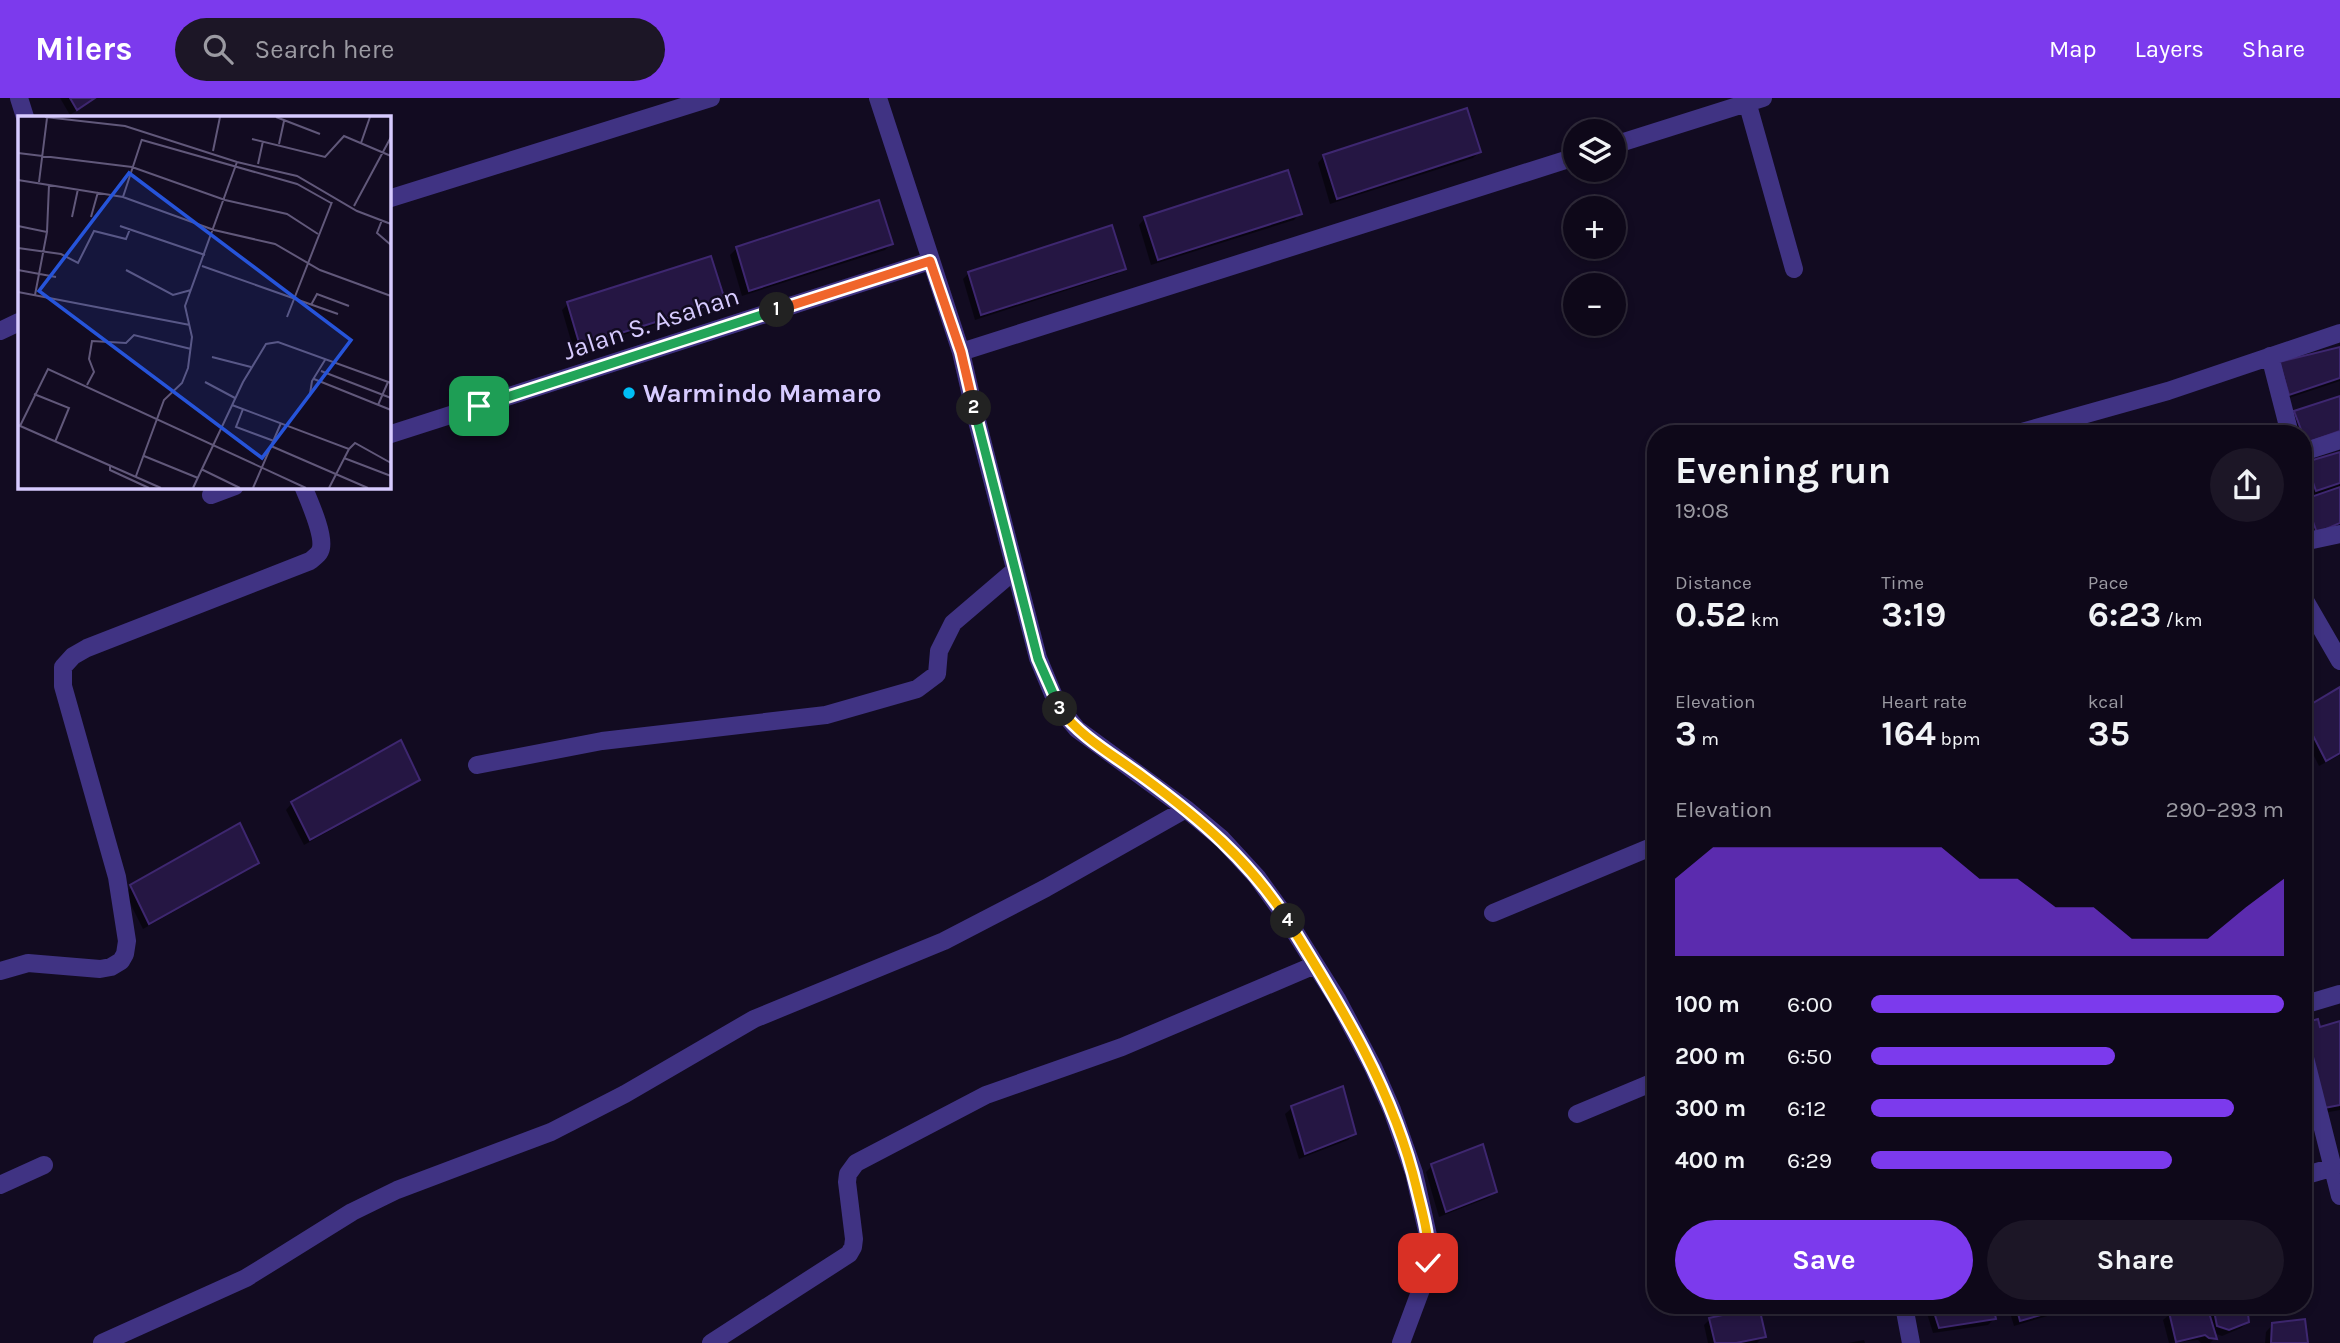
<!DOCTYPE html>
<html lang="en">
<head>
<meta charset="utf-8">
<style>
  :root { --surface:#0e0819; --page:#1c1626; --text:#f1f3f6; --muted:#9b9aa2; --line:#2e2938; --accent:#7c3aed }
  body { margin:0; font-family:Karla,sans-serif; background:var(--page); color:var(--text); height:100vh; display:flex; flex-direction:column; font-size:26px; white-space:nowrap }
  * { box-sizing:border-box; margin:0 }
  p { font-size:23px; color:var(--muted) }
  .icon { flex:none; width:38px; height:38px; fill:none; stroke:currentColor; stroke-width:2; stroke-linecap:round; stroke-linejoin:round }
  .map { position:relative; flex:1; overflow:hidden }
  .sheet { position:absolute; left:1647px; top:327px; width:665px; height:889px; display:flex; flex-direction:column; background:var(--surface); border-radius:28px; box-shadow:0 4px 10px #0003,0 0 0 2px var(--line) }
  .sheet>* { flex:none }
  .tools { position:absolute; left:1563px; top:21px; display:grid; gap:14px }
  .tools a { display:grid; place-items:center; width:63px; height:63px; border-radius:50%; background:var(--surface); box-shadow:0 4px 10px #0003,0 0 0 2px var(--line); font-size:35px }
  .pin { position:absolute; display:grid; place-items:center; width:60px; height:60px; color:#fff; margin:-30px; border-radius:14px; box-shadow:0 4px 10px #0006 }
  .km { position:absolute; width:35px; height:35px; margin:-18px; border-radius:50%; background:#222; color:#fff; font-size:19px; line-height:35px; text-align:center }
  .round { display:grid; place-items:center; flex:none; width:74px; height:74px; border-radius:37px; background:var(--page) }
  .overview { display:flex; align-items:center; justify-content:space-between; height:119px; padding:0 28px }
  h1 { font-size:38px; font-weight:700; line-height:52px }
  .stats { display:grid; grid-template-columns:repeat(3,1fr); gap:10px; height:119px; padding:7px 28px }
  .stats div { display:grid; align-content:center }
  .stats b { font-size:35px; font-weight:700 }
  .stats small { font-size:19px; font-weight:400 }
  .stats p { font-size:19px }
  .chart { height:196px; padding:14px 28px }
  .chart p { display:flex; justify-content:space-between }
  .chart svg { width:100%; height:126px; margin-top:7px; fill:var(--accent); opacity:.7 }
  .primary-button { display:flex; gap:14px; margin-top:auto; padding:14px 28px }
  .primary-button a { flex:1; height:80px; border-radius:42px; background:var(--accent); color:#fff; font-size:28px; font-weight:700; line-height:80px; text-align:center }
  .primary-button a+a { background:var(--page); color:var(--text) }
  ul { padding:0 28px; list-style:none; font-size:23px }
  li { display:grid; grid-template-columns:112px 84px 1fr; align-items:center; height:52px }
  li i { height:18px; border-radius:9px; background:var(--accent) }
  header { display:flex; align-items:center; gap:42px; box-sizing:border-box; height:98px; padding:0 35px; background:var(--accent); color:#fff }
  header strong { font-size:33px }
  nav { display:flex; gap:38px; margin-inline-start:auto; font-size:24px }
  .search { width:490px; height:63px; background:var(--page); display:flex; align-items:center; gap:18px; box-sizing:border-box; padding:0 24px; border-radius:38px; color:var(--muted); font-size:26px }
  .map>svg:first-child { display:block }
  .shadow { fill:#0007 }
  .building { fill:#251643; stroke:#3e2770; stroke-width:2 }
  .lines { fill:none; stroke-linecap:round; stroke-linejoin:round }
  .street { stroke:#403383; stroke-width:18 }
  .split-1-casing { stroke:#fff; stroke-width:14 }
  .split-2-casing { stroke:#fff; stroke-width:14 }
  .split-3-casing { stroke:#fff; stroke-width:14 }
  .split-4-casing { stroke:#fff; stroke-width:14 }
  .split-5-casing { stroke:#fff; stroke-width:14 }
  .split-1 { stroke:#22a559; stroke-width:9 }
  .split-2 { stroke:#f0652b; stroke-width:9 }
  .split-3 { stroke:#22a559; stroke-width:9 }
  .split-4 { stroke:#f5b400; stroke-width:9 }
  .split-5 { stroke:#f5b400; stroke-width:9 }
  .poi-dot { fill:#00bff6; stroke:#120b21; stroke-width:2.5 }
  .labels { text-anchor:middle; stroke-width:5; stroke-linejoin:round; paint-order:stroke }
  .street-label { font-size:26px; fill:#d7cbff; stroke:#120b21 }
  .poi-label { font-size:26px; font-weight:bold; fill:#d7cbff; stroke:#120b21; text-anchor:start }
  .inset-road { fill:none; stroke:#61587a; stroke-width:2 }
  .view { fill:#2654da; fill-opacity:0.15; stroke:#2654da; stroke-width:3.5 }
  .inset-edge { fill:none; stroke:#d7cbff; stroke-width:3.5 }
</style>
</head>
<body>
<header>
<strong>Milers</strong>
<div class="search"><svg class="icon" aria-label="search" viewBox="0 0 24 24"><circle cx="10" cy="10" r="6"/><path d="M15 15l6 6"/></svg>Search here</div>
<nav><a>Map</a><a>Layers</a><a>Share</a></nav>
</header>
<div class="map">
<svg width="2340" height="1245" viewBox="0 0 2340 1245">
  <rect width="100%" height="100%" fill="#120b21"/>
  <path class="shadow" d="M60 0H95L70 17Z
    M1479 54 1473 60 1330 106 1318 65 1324 58Z
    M1300 115 1294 122 1151 167 1139 127 1145 120Z
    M891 146 885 152 742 198 730 157 737 150Z
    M1124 170 1117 176 975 222 963 181 969 175Z
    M723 201 717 207 574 253 562 212 568 206Z
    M2340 251V283L2283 302Z
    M2340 300V336L2303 349V336H2294L2288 321 2294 314Z
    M2340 356V427L2310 440 2303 418V405L2310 401 2303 378V370L2307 365Z
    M2340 591V657L2319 668 2303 636V613Z
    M417 682 411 688 304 747 286 712 292 705Z
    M257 765 250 771 143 831 125 795 132 789Z
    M2305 926 2319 931 2340 926V1012L2318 1016 2303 952Z
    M1292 1010 1354 1036 1348 1042 1299 1061 1285 1016Z
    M1432 1068 1495 1094 1488 1100 1439 1119 1426 1074Z
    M1931 1208H1991L1994 1221 1988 1227 1933 1235 1926 1212Z
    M2008 1208H2060V1210L2054 1216 2014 1228Z
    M2195 1208H2206L2207 1212 2211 1208H2245L2248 1224 2241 1230 2222 1238 2213 1235 2215 1240 2210 1245H2201L2198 1242 2169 1245 2163 1222 2170 1216Z
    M1710 1221 1764 1238 1757 1245H1708L1704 1227Z
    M2272 1227 2307 1245H2265L2266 1234Z
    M1864 1242 1865 1245H1848Z"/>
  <path class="building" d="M70 0H95L77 12Z
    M1467 10 1481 54 1337 101 1323 57Z
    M1288 72 1302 116 1158 162 1144 119Z
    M879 102 893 146 749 193 736 149Z
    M1112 127 1126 171 981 217 968 174Z
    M711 158 725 202 580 248 567 204Z
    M2340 249V280L2289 297 2279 264Z
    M2340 298V333L2306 345 2294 313Z
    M2340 354V385L2316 393 2306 364Z
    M2340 389V425L2317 435 2305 401Z
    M2340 589V655L2326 663 2303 618V611Z
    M401 642 420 682 310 742 291 704Z
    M240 725 259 765 149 826 130 787Z
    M2318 921 2320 929 2340 923V1007L2324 1010 2304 925Z
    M1343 988 1356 1036 1305 1056 1291 1008Z
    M1483 1046 1497 1094 1446 1114 1431 1066Z
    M1932 1208H1993L1996 1221 1939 1230Z
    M2016 1208H2061L2062 1211 2020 1223Z
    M2198 1208H2207L2217 1241 2209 1240 2205 1237 2176 1244 2169 1214Z
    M2213 1208H2247L2249 1224 2229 1232 2217 1228Z
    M1759 1209 1766 1239 1736 1245H1715L1709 1220Z
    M2305 1221 2308 1245H2271L2272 1225Z"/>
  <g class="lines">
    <path class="street" d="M19 0 25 19
      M878 0 961 254 975 315 1038 560 1058 608 1077 631 1186 711 1222 741 1257 779 1283 815 1337 901 1373 969 1392 1012 1414 1075 1429 1142 1423 1186 1401 1245
      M1746 0 1794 171
      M1614 47 1763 0
      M388 101 711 0
      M0 233 19 224
      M961 254 1575 59
      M2270 258 2290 336
      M2015 336 2168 293 2340 235
      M388 337 930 163
      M2303 354 2340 342
      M211 397 235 388
      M2303 444 2340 436
      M2303 499 2340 563
      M477 667 602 643 826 617 917 591 937 576 939 553 953 525 1015 472
      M1493 815 1656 747
      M0 873 28 865 100 871 111 869 121 863 125 856 127 843 117 779 63 588V569L73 558 87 550 310 463C315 459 320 456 321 450 324 435 309 403 303 388
      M2303 907 2340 896
      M2303 952 2340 1098
      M1577 1016 1656 983
      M2303 1078 2334 1069
      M0 1087 44 1067
      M1904 1208 1911 1245
      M102 1245 246 1180 352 1114 397 1092 551 1034 625 996 754 921 944 843 1046 790 1186 711
      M711 1245 849 1156 853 1149 854 1141 847 1084 848 1076 856 1065 986 997 1122 949 1315 867"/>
  </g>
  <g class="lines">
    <g class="split-1-casing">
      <path id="split-1" d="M479 308 777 212"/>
    </g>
    <g class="split-2-casing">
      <path id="split-2" d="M777 212 930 163 961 254 974 310"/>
    </g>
    <g class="split-3-casing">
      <path id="split-3" d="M974 310 1038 561 1060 611"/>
    </g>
    <g class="split-4-casing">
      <path id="split-4" d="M1060 611C1080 639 1115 658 1143 679 1199 720 1250 763 1288 823"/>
    </g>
    <g class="split-5-casing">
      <path id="split-5" d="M1288 823C1341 908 1394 993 1417 1092 1423 1117 1430 1139 1428 1165"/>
    </g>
    <use href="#split-1" class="split-1"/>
    <use href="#split-2" class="split-2"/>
    <use href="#split-3" class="split-3"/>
    <use href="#split-4" class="split-4"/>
    <use href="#split-5" class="split-5"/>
  </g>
  <circle class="poi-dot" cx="629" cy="295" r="7"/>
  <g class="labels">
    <g class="street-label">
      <text transform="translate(651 225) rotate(-18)" y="9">Jalan S. Asahan</text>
    </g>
    <g class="poi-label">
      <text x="643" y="304">Warmindo Mamaro</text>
    </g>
  </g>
  <g transform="translate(18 18)">
    <rect width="373" height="373" fill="#120b21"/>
    <path class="inset-road" d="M27 1 107 10 219 46 279 60 339 95 373 108M258 1 302 18M234 23 307 41 326 20 373 40M124 24 279 68 313 87M343 27 352 1M261 28 266 5M195 35 202 1M0 37 114 51 207 84 269 98 300 118M240 48 245 25M0 64 105 81 196 114 257 128 302 154 373 180M21 66 29 2M105 81 124 23M336 90 373 21M54 101 60 73M73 101 80 76M364 104 359 117 373 129M0 110 29 116 17 179M102 110 187 139M29 116 31 69M0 132 43 138 60 147 76 115 108 123 112 113M184 150 320 198M0 154 38 161M108 154 155 179 173 174M0 176 172 209M293 189 299 178 331 190M269 201 314 86M194 241 233 251M303 255 373 282M296 263 373 294M187 266 217 282M69 269 76 256 71 243 74 225 108 227 116 219 173 233M16 278 51 292 37 326M292 278 294 265 307 244M214 289 331 333 311 372M360 289 370 266M225 293 218 311 256 325M0 309 143 372M2 310 30 253 288 372M253 330 350 372M331 333 337 327 373 347M126 340 180 362M326 342 373 360M92 350V354L131 372M183 353 222 372M118 360 146 284 164 267 170 252 174 221 167 190 219 46M175 372 225 266 248 228 260 226 373 267M235 372 263 307"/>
    <path class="view" d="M111 57 333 224 244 342 21 175Z"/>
    <rect width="373" height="373" class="inset-edge"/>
  </g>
</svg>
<div class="tools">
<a><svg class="icon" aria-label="layers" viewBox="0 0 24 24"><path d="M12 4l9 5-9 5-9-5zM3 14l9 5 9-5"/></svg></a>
<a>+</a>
<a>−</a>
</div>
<div class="pin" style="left:479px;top:308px;background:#1e9e55"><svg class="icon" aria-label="arrive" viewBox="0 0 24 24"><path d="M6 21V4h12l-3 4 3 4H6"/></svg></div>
<div class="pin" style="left:1428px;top:1165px;background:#d93025"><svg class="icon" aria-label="check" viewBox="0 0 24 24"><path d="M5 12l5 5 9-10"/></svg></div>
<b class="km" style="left:777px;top:212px">1</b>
<b class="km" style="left:974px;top:310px">2</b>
<b class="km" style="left:1060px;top:611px">3</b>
<b class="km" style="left:1288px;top:823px">4</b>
<section class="sheet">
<div class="overview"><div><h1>Evening run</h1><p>19:08</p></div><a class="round"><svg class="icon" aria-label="share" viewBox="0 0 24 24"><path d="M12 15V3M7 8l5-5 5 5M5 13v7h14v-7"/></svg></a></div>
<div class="stats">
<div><p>Distance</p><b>0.52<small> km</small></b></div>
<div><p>Time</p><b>3:19</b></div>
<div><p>Pace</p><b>6:23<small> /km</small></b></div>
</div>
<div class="stats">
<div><p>Elevation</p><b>3<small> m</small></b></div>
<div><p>Heart rate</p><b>164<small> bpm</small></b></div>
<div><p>kcal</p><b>35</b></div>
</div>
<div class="chart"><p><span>Elevation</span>290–293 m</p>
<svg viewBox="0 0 160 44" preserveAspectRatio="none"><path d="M0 44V17L10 6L20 6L30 6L40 6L50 6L60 6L70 6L80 17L90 17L100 27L110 27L120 38L130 38L140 38L150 27L160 17V44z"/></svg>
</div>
<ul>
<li><b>100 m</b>6:00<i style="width:100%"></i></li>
<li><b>200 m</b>6:50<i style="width:59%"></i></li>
<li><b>300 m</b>6:12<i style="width:88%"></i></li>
<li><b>400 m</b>6:29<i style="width:73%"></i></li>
</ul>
<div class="primary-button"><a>Save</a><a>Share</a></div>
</section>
</div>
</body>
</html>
